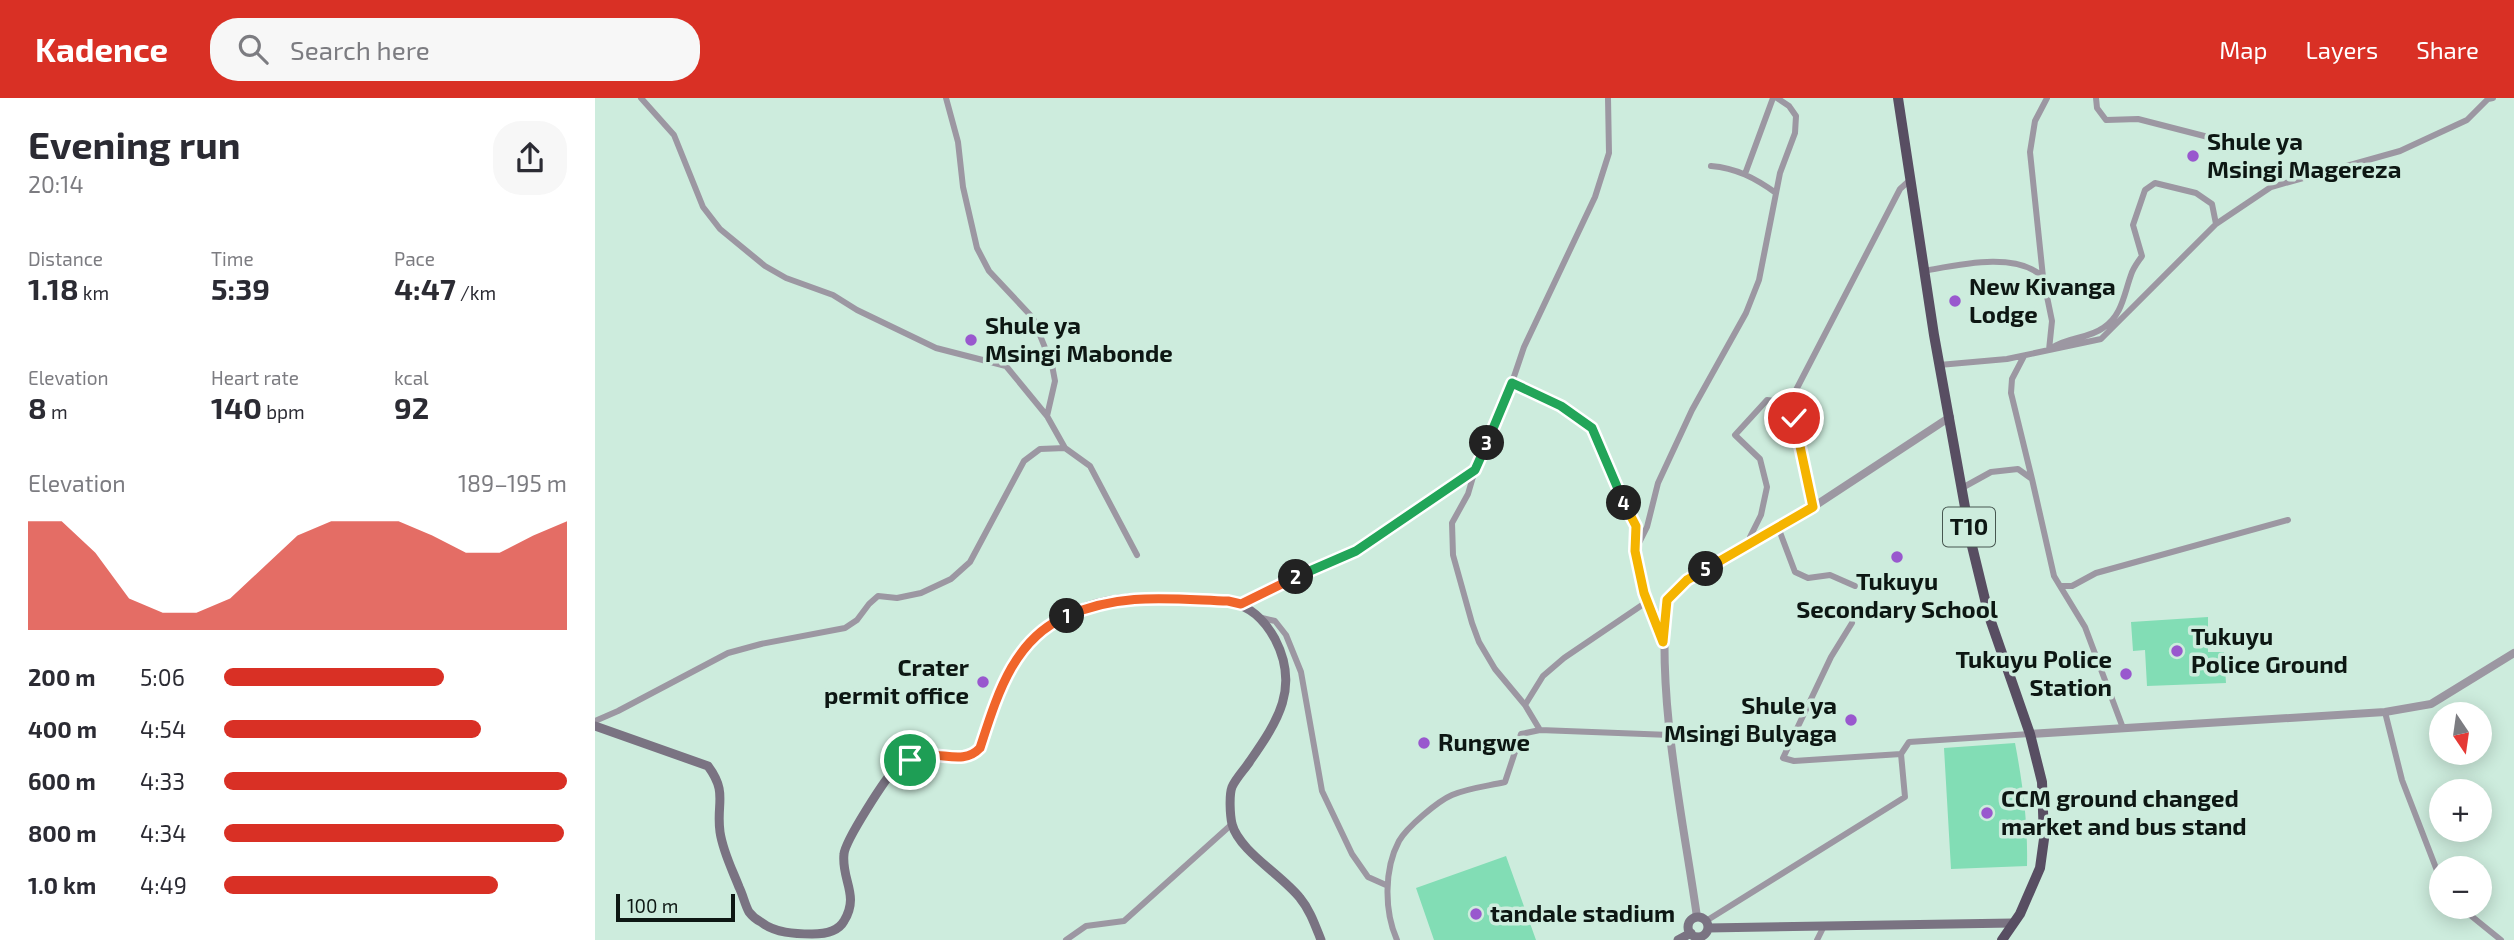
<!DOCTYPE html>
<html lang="en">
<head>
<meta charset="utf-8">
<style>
  :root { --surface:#fff; --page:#f7f7f7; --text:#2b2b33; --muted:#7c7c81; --accent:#d93025 }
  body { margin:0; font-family:"Exo 2",sans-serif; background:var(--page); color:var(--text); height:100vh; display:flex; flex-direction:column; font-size:26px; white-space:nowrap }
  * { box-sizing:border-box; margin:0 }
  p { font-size:23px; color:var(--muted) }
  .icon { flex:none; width:38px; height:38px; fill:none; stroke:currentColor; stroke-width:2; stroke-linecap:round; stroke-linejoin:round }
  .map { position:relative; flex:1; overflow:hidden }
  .drawer { display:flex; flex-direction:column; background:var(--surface); width:595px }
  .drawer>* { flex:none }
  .needle { width:46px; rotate:167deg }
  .buttons { position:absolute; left:1834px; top:604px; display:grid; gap:14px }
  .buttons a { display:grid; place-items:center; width:63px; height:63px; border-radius:50%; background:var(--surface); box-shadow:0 4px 18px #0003; font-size:35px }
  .scale { position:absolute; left:21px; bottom:18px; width:119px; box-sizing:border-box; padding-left:7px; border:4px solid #0d1713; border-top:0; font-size:19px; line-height:24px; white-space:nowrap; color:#0d1713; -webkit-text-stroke:5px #cdecdd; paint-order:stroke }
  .pin { position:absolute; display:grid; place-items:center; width:60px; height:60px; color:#fff; margin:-30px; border:4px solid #fff; border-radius:50%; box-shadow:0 2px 7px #0007 }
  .km { position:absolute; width:35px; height:35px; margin:-18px; border-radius:50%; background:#222; color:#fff; font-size:19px; line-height:35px; text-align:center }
  .round { display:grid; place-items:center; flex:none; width:74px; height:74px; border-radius:28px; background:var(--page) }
  .summary { display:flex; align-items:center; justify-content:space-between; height:119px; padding:0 28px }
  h1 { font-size:38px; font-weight:700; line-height:52px }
  .stats { display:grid; grid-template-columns:repeat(3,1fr); gap:10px; height:119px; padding:7px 28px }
  .stats div { display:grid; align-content:center }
  .stats b { font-size:30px; font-weight:700 }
  .stats small { font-size:19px; font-weight:400 }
  .stats p { font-size:19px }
  .chart { height:196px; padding:14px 28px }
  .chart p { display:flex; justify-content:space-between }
  .chart svg { width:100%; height:126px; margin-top:7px; fill:var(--accent); opacity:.7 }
  ul { padding:0 28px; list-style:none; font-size:23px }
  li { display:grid; grid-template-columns:112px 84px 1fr; align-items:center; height:52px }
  li i { height:18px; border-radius:9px; background:var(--accent) }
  header { display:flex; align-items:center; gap:42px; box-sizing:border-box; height:98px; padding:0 35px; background:var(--accent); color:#fff }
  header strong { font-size:33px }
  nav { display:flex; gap:38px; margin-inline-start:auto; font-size:24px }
  .search { width:490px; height:63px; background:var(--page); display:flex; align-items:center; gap:18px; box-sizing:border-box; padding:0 24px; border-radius:28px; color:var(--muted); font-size:26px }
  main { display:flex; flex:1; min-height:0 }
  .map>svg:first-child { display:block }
  .green { fill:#82ddb5 }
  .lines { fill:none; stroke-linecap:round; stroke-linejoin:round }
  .minor { stroke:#9c97a2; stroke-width:6 }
  .tertiary { stroke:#9c97a2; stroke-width:8 }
  .secondary { stroke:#7a7382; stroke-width:9 }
  .trunk { stroke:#584e62; stroke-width:10 }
  .split-1-casing { stroke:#fff; stroke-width:14 }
  .split-2-casing { stroke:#fff; stroke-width:14 }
  .split-3-casing { stroke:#fff; stroke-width:14 }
  .split-4-casing { stroke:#fff; stroke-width:14 }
  .split-5-casing { stroke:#fff; stroke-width:14 }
  .split-6-casing { stroke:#fff; stroke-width:14 }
  .split-1 { stroke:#f0652b; stroke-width:9 }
  .split-2 { stroke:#f0652b; stroke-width:9 }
  .split-3 { stroke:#22a559; stroke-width:9 }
  .split-4 { stroke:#22a559; stroke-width:9 }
  .split-5 { stroke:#f5b400; stroke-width:9 }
  .split-6 { stroke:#f5b400; stroke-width:9 }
  .poi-dot { fill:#9958ce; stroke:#cdecdd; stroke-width:2.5 }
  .labels { text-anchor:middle; stroke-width:7; stroke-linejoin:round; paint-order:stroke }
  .shield { fill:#cdecdd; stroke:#475750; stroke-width:2 }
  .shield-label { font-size:23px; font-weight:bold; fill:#0d1713 }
  .poi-label { font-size:24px; font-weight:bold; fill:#0d1713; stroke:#cdecdd; text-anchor:start }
</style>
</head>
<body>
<header>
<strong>Kadence</strong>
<div class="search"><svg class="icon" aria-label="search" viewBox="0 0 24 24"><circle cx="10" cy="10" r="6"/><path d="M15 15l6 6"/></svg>Search here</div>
<nav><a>Map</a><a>Layers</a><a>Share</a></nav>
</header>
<main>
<section class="drawer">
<div class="summary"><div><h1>Evening run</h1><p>20:14</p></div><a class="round"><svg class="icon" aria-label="share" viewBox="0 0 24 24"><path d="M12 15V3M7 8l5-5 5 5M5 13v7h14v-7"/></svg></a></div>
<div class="stats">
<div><p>Distance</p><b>1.18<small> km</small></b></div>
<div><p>Time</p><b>5:39</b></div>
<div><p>Pace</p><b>4:47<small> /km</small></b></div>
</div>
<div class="stats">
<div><p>Elevation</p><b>8<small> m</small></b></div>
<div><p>Heart rate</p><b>140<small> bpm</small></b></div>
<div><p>kcal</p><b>92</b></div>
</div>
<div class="chart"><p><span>Elevation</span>189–195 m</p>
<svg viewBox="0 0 160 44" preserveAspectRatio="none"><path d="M0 44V6L10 6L20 17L30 33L40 38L50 38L60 33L70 22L80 11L90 6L100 6L110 6L120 11L130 17L140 17L150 11L160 6V44z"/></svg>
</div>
<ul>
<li><b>200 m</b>5:06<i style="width:64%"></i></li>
<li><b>400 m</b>4:54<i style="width:75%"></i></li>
<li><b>600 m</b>4:33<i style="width:100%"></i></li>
<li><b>800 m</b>4:34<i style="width:99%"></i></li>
<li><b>1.0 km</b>4:49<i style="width:80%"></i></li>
</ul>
</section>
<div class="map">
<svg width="1919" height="842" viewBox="0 0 1919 842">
  <rect width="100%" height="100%" fill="#cdecdd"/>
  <path class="green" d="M1613 519V554H1629L1631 585 1552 588 1550 552 1538 553 1536 524Z
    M1420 645C1428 687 1433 726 1432 768L1356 771 1349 650Z
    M911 758 941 842H839L821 790Z"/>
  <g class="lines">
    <path class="minor" d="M46 0 79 37 108 109 125 131 170 168 191 180 238 197 262 212 341 250 411 268 452 318 470 350 495 368 542 457
      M351 0 363 44 368 89 382 150 394 173 438 220 457 267 460 283 452 318
      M1452 0 1440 23 1435 54 1448 179 1457 223 1454 252
      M1501 0 1502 10 1511 22 1543 21 1656 50
      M1116 68C1141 70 1160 80 1181 95
      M1150 76 1178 0
      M1329 173C1363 167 1421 153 1448 179
      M1457 250C1472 239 1493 241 1508 230 1527 218 1529 196 1536 177 1538 170 1543 164 1547 158L1538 127 1550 92 1560 85 1601 95 1617 106 1621 126
      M1429 258 1417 281 1416 295 1437 381
      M1344 267 1412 261 1506 241 1621 126 1676 89 1805 53 1872 22 1893 1 1898 0
      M917 285 966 308 997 330 1009 354 1021 390 1041 428 1040 453 1049 495 1068 544
      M1367 390 1396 374 1423 371 1437 381 1459 478 1465 488H1477L1501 475 1693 422
      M1218 409 1199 320 1201 292 1305 91 1315 82
      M1183 429 1200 474 1213 480 1235 477 1260 488
      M1156 445 1155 439 1166 417 1172 389 1165 361 1140 337 1172 302 1186 304 1199 320
      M1040 453 1052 429 1063 385 1097 312 1151 215 1164 182 1185 75 1200 35 1201 18 1194 8 1182 0
      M1465 488 1490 529 1528 630
      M646 506 705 476 761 453 880 372
      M667 520 680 523 691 537 706 574 727 693 757 756 773 779 791 787
      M1257 525 1236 559 1188 660 1199 663 1306 656
      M930 607 948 578 969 560 1053 503
      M1790 614 1807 682 1846 783
      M0 623 23 613 133 555 166 546 250 530 262 522 274 506 283 498 302 500 326 495 356 481 375 464 429 363 445 351 470 350
      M945 632 930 607 900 571 884 544 877 525 858 457 857 425 873 396 880 372 907 314 929 249 1000 99 1014 55 1013 0
      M1864 808 1906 842
      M1111 823 1310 699 1306 656 1314 644 1435 636
      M1102 838 1104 842
      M471 842 491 828 529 823 637 726
      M802 842C789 813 789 771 804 743 812 729 843 703 857 697 873 690 893 688 910 684L926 636 945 632 1075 637
      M1222 842 1229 828"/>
    <path class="tertiary" d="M1435 636 1790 614 1836 606 1919 555
      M1102 819C1087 714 1063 608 1071 502L1092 482 1218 409 1355 319"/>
    <path class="secondary" d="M0 628 113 668C133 695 121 705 125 734 128 754 137 771 144 789 148 797 150 807 154 814 157 818 162 822 166 824 180 835 200 836 217 836 229 836 243 834 249 823 265 797 246 782 249 756 250 743 291 679 301 670 332 644 363 672 385 650 391 632 396 612 403 594 425 538 476 503 536 500 568 499 601 502 633 503 655 508 669 521 680 541 705 589 683 623 655 663 650 671 641 680 637 689 634 697 635 717 637 726 644 753 687 777 705 800 715 812 720 827 726 842
      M1093 829a10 10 0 1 1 20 0a10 10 0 1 1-20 0Z
      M1113 830 1418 825
      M1083 842 1096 835"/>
    <path class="trunk" d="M1303 0 1339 237 1377 448 1394 518 1435 636 1447 684 1449 741 1445 770 1425 816 1407 842"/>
  </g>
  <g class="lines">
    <g class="split-1-casing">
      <path id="split-1" d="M315 662C320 660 326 658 332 657 351 656 370 666 385 650 402 598 418 541 472 518"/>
    </g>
    <g class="split-2-casing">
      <path id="split-2" d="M472 518C526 494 575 501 633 503L646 506 701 479"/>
    </g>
    <g class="split-3-casing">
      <path id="split-3" d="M701 479 761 453 880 372 892 345"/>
    </g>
    <g class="split-4-casing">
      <path id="split-4" d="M892 345 917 285 966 308 997 330 1029 405"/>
    </g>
    <g class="split-5-casing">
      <path id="split-5" d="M1029 405 1041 428 1040 453 1049 495 1068 544 1072 502 1092 482 1111 471"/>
    </g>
    <g class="split-6-casing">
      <path id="split-6" d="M1111 471 1218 409 1199 320"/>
    </g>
    <use href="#split-1" class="split-1"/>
    <use href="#split-2" class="split-2"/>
    <use href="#split-3" class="split-3"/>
    <use href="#split-4" class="split-4"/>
    <use href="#split-5" class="split-5"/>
    <use href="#split-6" class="split-6"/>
  </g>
  <g class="poi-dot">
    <circle cx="1598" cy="58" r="7"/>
    <circle cx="1360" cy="203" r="7"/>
    <circle cx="376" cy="242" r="7"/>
    <circle cx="1302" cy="459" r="7"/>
    <circle cx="1582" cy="553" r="7"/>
    <circle cx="1531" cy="576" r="7"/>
    <circle cx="388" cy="584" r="7"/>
    <circle cx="1256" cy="622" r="7"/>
    <circle cx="829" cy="645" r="7"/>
    <circle cx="1392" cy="715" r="7"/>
    <circle cx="881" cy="816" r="7"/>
  </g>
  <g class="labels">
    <rect class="shield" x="1348" y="409.5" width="52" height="39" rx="5"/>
    <g class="shield-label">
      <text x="1374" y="437">T10</text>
    </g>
    <g class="poi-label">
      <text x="1612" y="52">Shule ya<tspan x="1612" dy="28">Msingi Magereza</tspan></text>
      <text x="1374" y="197">New Kivanga<tspan x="1374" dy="28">Lodge</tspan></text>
      <text x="390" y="236">Shule ya<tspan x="390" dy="28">Msingi Mabonde</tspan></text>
      <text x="1302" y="492" text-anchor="middle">Tukuyu<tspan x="1302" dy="28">Secondary School</tspan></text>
      <text x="1596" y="547">Tukuyu<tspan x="1596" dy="28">Police Ground</tspan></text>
      <text x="1517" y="570" text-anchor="end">Tukuyu Police<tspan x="1517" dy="28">Station</tspan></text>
      <text x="374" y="578" text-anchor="end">Crater<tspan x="374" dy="28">permit office</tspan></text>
      <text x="1242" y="616" text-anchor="end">Shule ya<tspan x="1242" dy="28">Msingi Bulyaga</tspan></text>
      <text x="843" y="653">Rungwe</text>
      <text x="1406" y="709">CCM ground changed<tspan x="1406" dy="28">market and bus stand</tspan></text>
      <text x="895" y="824">tandale stadium</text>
    </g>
  </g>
</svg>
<div class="buttons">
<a><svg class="needle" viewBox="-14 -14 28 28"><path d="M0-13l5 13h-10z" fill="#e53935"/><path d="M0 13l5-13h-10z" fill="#7c7c81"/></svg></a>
<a>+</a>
<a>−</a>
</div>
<div class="scale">100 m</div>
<div class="pin" style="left:315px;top:662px;background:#1e9e55"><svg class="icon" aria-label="arrive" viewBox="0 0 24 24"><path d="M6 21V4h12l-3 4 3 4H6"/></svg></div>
<div class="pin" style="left:1199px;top:320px;background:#d93025"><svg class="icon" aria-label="check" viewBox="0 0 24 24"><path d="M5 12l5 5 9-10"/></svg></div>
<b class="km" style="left:472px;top:518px">1</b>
<b class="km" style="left:701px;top:479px">2</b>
<b class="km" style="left:892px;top:345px">3</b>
<b class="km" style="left:1029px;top:405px">4</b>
<b class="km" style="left:1111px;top:471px">5</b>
</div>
</main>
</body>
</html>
